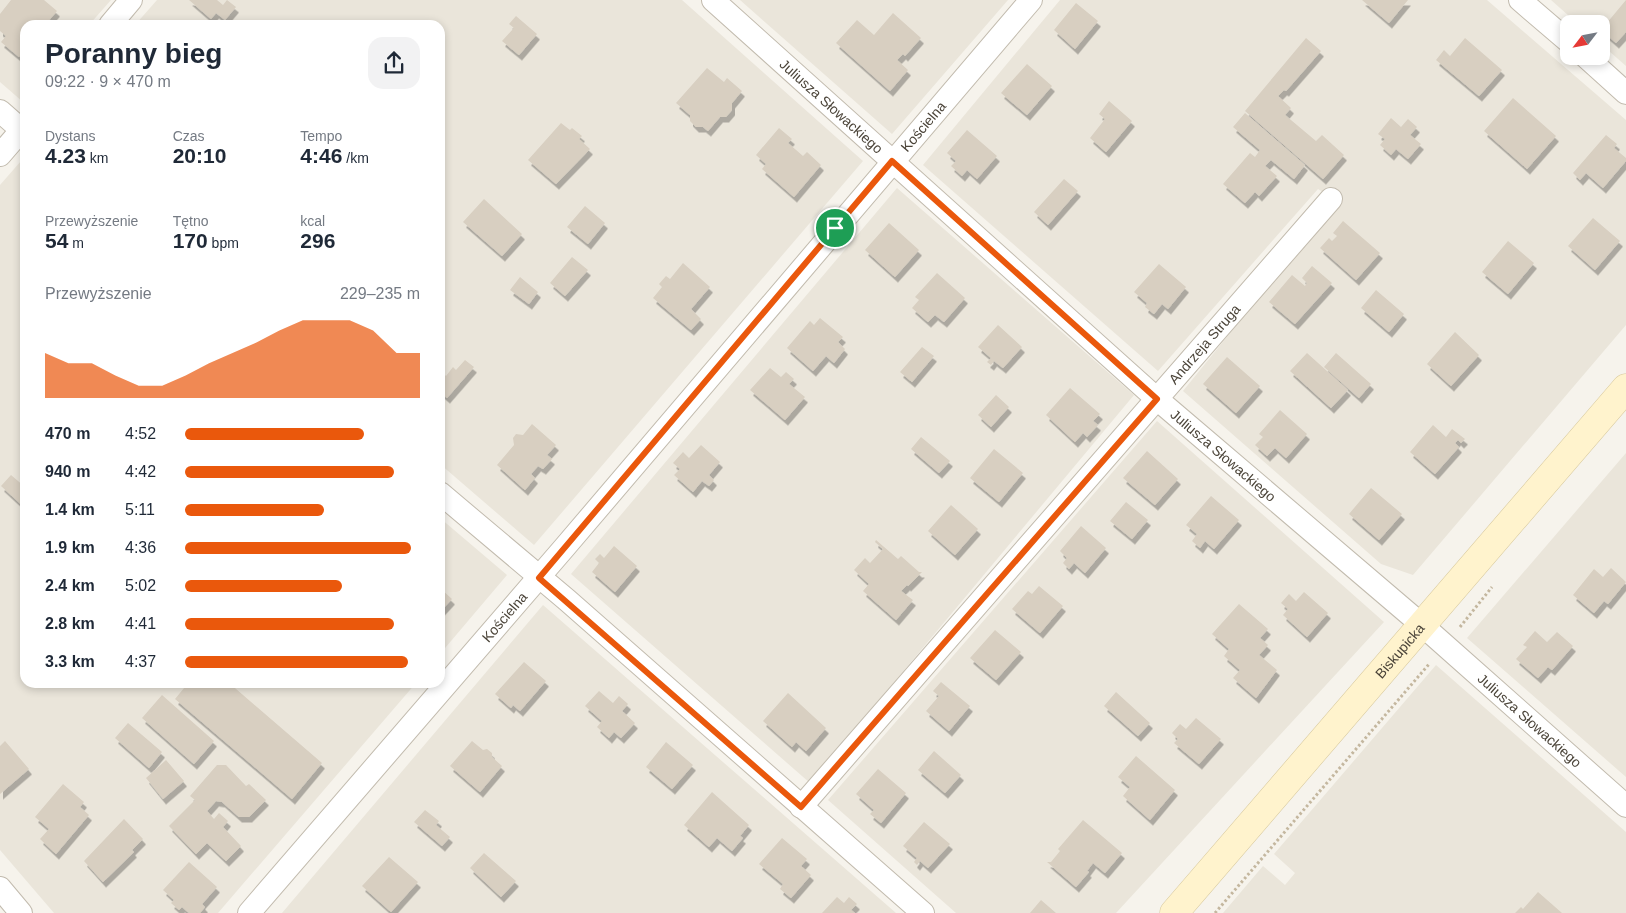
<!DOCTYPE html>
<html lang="pl">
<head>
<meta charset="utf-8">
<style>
  :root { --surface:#fff; --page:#f2f2f3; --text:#1f2937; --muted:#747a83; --accent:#ea580c }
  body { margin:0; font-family:Arial,sans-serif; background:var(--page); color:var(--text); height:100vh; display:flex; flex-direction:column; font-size:19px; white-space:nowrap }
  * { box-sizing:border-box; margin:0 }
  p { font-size:16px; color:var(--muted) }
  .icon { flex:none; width:28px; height:28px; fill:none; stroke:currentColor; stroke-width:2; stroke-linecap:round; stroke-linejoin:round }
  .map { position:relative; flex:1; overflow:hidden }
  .details { position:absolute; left:20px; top:20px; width:425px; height:668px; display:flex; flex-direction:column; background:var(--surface); border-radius:15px; box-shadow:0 2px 8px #0003 }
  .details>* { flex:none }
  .needle { width:32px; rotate:238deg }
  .buttons { position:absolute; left:1560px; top:15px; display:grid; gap:10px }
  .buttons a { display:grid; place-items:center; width:50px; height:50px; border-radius:10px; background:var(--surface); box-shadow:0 2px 8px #0003; font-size:25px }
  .pin { position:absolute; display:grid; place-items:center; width:42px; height:42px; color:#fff; margin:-21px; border:2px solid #fff; border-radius:50%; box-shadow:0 1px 5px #0007 }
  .round { display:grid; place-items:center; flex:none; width:52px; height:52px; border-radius:15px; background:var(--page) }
  .overview { display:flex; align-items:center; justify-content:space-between; height:85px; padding:0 25px }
  h1 { font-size:28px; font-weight:700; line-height:38px }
  .figures { display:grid; grid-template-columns:repeat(3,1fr); gap:8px; height:85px; padding:5px 25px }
  .figures div { display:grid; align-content:center }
  .figures b { font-size:21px; font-weight:700 }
  .figures small { font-size:14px; font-weight:400 }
  .figures p { font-size:14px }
  .chart { height:140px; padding:10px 25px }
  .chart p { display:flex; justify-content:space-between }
  .chart svg { width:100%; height:90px; margin-top:5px; fill:var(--accent); opacity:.7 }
  ul { padding:0 25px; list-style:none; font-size:16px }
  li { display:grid; grid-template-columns:80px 60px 1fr; align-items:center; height:38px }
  li i { height:12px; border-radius:6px; background:var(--accent) }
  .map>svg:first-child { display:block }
  .residential { fill:#eae5da }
  .building { fill:#d8cfc1; filter:url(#shadow) }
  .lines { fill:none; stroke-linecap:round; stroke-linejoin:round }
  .minor-casing { stroke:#c2bbae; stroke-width:24 }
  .secondary-casing { stroke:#d6c79b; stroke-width:29 }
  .path { stroke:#c4b79f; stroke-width:3; stroke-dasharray:2.5 2.5; stroke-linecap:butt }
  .minor { stroke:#fff; stroke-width:22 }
  .secondary { stroke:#fff3cd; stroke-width:28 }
  .route-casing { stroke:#fff; stroke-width:10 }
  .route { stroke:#ea580c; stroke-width:6 }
  .labels { text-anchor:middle; stroke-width:4; stroke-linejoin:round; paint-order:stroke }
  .street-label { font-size:14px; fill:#4b4439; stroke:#fff }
</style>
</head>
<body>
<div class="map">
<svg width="1626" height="913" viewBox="0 0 1626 913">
  <defs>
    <filter id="shadow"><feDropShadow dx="3" dy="5.5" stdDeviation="0" flood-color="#0004"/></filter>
  </defs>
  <rect width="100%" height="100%" fill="#f6f3ec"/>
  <path class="residential" d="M0 0H111L89 25H25V100L23 102 0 82Z
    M157 0H682L863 161 534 545 440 464V25H135Z
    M740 0H1008L892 134Z
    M1060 0H1487L1626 120V325L1413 575 1381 564 1183 391 1337 201 1318 189 1158 371 923 165Z
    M1551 0H1626V66L1601 44V24H1578Z
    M21 161 25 164V682L416 683 218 913H54L0 850V185Z
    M897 188 1134 395 810 783 571 574Z
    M1157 421 1384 622 1116 913H956L828 800Z
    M1626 453V777L1467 638Z
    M440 518 507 575 440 654Z
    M543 605 896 913H282Z
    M1436 665 1626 832V913H1223L1263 866 1285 885 1295 873 1274 854Z"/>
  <path class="building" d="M11 0H44L57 11 45 25H25V50L19 57 1 42 6 36 0 31V14Z
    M189 0H217L223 5 227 0 236 7 225 20 216 13 211 19Z
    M1362 0H1408L1389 23Z
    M1626 0V32L1616 43 1601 30Z
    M1076 3 1098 21 1075 49 1054 30Z
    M893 13 921 38 905 56 903 54 897 60 908 70 890 91 836 43 857 20 874 35Z
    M516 16 537 34 519 55 502 41 514 28 509 24Z
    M1306 38 1321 51 1286 91 1284 90 1278 96 1291 108 1285 115 1316 141 1322 135 1344 155 1323 179 1245 111Z
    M1465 38 1502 70 1479 96 1436 60 1444 50 1450 56Z
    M1027 64 1052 86 1027 115 1001 93Z
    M707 68 724 82 727 78 742 91 732 103V110L726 117H720L708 131 703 127H696L690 121V115L676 103Z
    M1513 98 1556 136 1527 169 1484 131Z
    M1109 101 1132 121 1106 152 1090 138 1105 119 1099 114Z
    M1245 113 1305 165 1294 179 1271 160 1265 166 1277 176 1259 196 1255 192 1245 203 1223 184 1250 153 1255 157 1260 150 1233 127Z
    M1391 118 1401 127 1408 119 1417 127 1410 135 1421 144 1408 159 1396 149 1391 155 1380 145 1385 139 1378 134Z
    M561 123 570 130 572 128 582 136 579 139 590 149 556 184 528 160Z
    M779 128 792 139 788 143 803 156 807 152 821 165 794 197 762 169 766 164 756 155Z
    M967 130 997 156 977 179 967 170 962 176 951 166 956 161 947 153Z
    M1606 135 1617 144 1614 148 1626 158V161L1603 188 1586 173 1580 180 1573 173Z
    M1064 179 1078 191 1048 225 1034 212Z
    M484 199 522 234 502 256 463 222Z
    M585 206 605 223 588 244 567 227Z
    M1593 218 1620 241 1595 270 1568 246Z
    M1343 221 1380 253 1356 280 1320 248 1329 238 1332 241 1337 236 1333 233Z
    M889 223 919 250 895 277 865 250Z
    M1508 241 1534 263 1508 294 1482 272Z
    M572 257 588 270 565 296 550 283Z
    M683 263 710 287 691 309 701 319 691 330 653 298 662 287 659 284 666 276 670 279Z
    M1159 264 1186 287 1168 309 1162 304 1154 314 1145 307 1147 303 1134 292Z
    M1312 266 1332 283 1295 324 1269 302 1292 275 1305 286 1307 283 1302 278Z
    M937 273 965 298 944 322 935 315 928 322 912 308 919 300 915 297Z
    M520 277 538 292 529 304 510 290Z
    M1376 290 1404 314 1389 332 1361 308Z
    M820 318 843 337 838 342 845 349 834 363 826 356 813 371 787 348 810 321 814 325Z
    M998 325 1022 347 1003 368 994 361 991 365 987 362 991 358 978 347Z
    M1455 332 1479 355 1451 386 1427 364Z
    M922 347 934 356 912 382 900 372Z
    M1307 353 1348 390 1331 408 1290 371Z
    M1336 353 1371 384 1359 398 1324 367Z
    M1227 357 1260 386 1236 413 1203 384Z
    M465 360 474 367 447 398 440 392V370L446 376 453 367 456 370Z
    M770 368 781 377 786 372 794 379 789 384 805 397 785 420 750 390Z
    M1070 388 1100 414 1093 421 1098 425 1087 437 1083 433 1075 442 1046 415Z
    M996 395 1009 407 991 427 978 415Z
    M1280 410 1307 434 1286 458 1275 448 1267 456 1255 445 1263 437 1259 434Z
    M532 424 556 445 547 455 552 459 543 469 538 466 531 474 535 478 525 490 497 465 514 445 513 438 516 434 523 435Z
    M1433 425 1446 437 1452 429 1465 439 1461 443 1458 440 1455 443 1459 447 1435 474 1410 452Z
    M921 437 950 461 939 473 911 449Z
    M701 445 720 462 709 475 714 480 709 486 702 481 693 492 674 475 680 469 673 463 683 452 689 458Z
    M994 449 1023 473 999 502 970 478Z
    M1147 451 1178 479 1155 505 1123 478Z
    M11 475 25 487V508L1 486Z
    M1371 488 1402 514 1379 540 1349 514Z
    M1211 496 1239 520 1214 549 1205 541 1200 548 1192 541 1197 534 1186 525Z
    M1126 502 1148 520 1132 539 1110 521Z
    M951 505 978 529 955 555 928 531Z
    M1081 526 1106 548 1085 573 1074 563 1069 569 1063 563 1067 558 1060 551Z
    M876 540 898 559 901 556 919 572H922L908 586 907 585 901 591 913 600 896 620 863 591 869 584 854 570 865 558 870 563 883 549 875 542Z
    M614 546 637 566 615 592 592 572 599 563 595 559 600 554 604 558Z
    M1611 568 1626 582 1608 604 1604 601 1594 613 1573 595 1594 569 1603 577Z
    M1039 586 1063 606 1040 633 1012 609 1028 591 1032 594Z
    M440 588 452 599 440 612Z
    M1304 592 1328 613 1307 637 1283 615 1288 609 1281 603 1289 594 1296 601Z
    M1239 604 1268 629 1260 638 1268 645 1259 655 1277 670 1256 698 1233 678 1240 670 1224 656 1229 649 1212 634Z
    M995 630 1021 652 996 680 970 658Z
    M1535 631 1547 642 1557 632 1573 646 1552 670 1548 667 1538 678 1516 659 1527 647 1523 645Z
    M524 662 546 681 520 711 513 705 511 708 495 694Z
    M189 682H228L322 763 292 799 175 699Z
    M941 682 970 706 949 731 926 711 939 696 933 691Z
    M599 691 613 703 619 696 628 704 622 711 635 723 621 738 614 732 609 738 597 727 602 721 585 706Z
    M1116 692 1150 723 1138 736 1104 706Z
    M788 693 826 728 806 751 796 742 792 747 763 721Z
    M162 695 214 741 194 764 142 718Z
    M1196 718 1221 739 1199 764 1174 743 1178 739 1172 733 1180 724 1186 729Z
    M128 723 162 752 149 768 115 738Z
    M5 741 29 769 0 794V746Z
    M472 741 483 750 487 749 492 753V757L502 766 480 792 450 766Z
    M666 742 693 765 672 789 646 767Z
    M934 751 961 775 945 793 918 770Z
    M1136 756 1175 790 1150 820 1123 796 1130 787 1118 777Z
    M166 760 184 781 163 799 146 778Z
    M217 765H226L246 786 249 784 266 800 249 817H239L222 802 216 801 207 811 214 819 219 813 228 821 223 827 241 846 226 861 207 843 196 854 169 826 195 800 190 796Z
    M878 769 906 793 881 823 870 814 874 810 856 794Z
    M63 784 84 802 80 807 89 815 56 854 40 839 49 829 35 817Z
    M712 792 749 825 740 836 743 838 732 851 717 838 709 847 684 825Z
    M425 810 439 821 436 825 450 837 442 846 414 822Z
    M124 819 143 839 132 850 134 852 103 882 84 861Z
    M1083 820 1122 853 1105 873 1093 863 1087 871 1089 872 1076 887 1047 862H1051L1060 851 1058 849Z
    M924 822 950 844 928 868 920 861 917 865 914 862 917 858 903 846Z
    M782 838 807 859 801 866 811 875 791 898 780 889 783 884 759 864Z
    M484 853 516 881 501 897 470 868Z
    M389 857 418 882 391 912 362 886Z
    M189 862 217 887 202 904 205 907 200 913H189L182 907 179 910 171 903 174 900 163 890Z
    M1538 892 1562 913H1515L1521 907 1523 909Z
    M837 897 844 903 849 897 857 904 851 910 855 913H822Z
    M1041 900 1056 913H1030Z"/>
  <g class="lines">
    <g class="minor-casing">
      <g id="minor">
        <path id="s1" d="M713 0 1157 399 1422 625 1626 806"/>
        <path d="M1520 0 1569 42"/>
        <path d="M110 25 131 0"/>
        <path d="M1585 56 1626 93"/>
        <path d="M0 111 25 133"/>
        <path d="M0 155 25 126"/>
        <path d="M440 493 567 600 923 913"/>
        <path id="s2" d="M801 807 1331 199"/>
        <path d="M0 888 21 913"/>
        <path id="s3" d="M249 913 564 548 1031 0"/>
      </g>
    </g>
    <g class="secondary-casing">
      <g id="secondary">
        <path id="s4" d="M1174 913 1626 388"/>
      </g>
    </g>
    <path class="path" d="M1460 627 1492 587
      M1215 913 1430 663"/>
    <use href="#minor" class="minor"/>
    <use href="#secondary" class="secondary"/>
  </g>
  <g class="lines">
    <g class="route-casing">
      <path id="route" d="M892 161 1157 399 801 807 539 578Z"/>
    </g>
    <use href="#route" class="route"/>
  </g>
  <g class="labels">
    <g class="street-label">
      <text dy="5" stroke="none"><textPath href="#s1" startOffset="159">Juliusza Słowackiego</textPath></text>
      <text dy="5" stroke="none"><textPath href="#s3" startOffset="1036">Kościelna</textPath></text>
      <text dy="5" stroke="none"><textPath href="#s2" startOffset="614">Andrzeja Struga</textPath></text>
      <text dy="5" stroke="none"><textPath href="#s1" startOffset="684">Juliusza Słowackiego</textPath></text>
      <text dy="5" stroke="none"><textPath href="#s3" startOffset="391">Kościelna</textPath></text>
      <text dy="5" stroke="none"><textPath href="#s4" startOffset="346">Biskupicka</textPath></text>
      <text dy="5" stroke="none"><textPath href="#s1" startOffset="1089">Juliusza Słowackiego</textPath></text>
    </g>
  </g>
</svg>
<div class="buttons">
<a><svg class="needle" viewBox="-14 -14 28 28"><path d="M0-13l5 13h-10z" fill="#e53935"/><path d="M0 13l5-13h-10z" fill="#747a83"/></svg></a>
</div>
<div class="pin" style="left:835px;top:228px;background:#1e9e55"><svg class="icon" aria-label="arrive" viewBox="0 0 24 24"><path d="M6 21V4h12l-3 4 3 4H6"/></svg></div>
<section class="details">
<div class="overview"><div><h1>Poranny bieg</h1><p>09:22 · 9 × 470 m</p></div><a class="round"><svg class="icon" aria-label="share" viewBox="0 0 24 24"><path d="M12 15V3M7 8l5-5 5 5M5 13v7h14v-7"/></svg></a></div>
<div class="figures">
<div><p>Dystans</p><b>4.23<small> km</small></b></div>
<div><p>Czas</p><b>20:10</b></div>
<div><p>Tempo</p><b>4:46<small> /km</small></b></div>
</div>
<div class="figures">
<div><p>Przewyższenie</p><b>54<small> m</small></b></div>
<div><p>Tętno</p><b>170<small> bpm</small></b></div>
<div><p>kcal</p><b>296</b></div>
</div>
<div class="chart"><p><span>Przewyższenie</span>229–235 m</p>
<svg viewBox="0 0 160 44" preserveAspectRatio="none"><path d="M0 44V22L10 27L20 27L30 33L40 38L50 38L60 33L70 27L80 22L90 17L100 11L110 6L120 6L130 6L140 11L150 22L160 22V44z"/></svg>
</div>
<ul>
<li><b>470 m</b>4:52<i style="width:76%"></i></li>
<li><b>940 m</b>4:42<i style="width:89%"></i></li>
<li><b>1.4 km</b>5:11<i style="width:59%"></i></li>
<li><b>1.9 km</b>4:36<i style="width:96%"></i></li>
<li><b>2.4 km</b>5:02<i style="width:67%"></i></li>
<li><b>2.8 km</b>4:41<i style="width:89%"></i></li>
<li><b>3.3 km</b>4:37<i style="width:95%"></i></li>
</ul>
</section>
</div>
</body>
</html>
